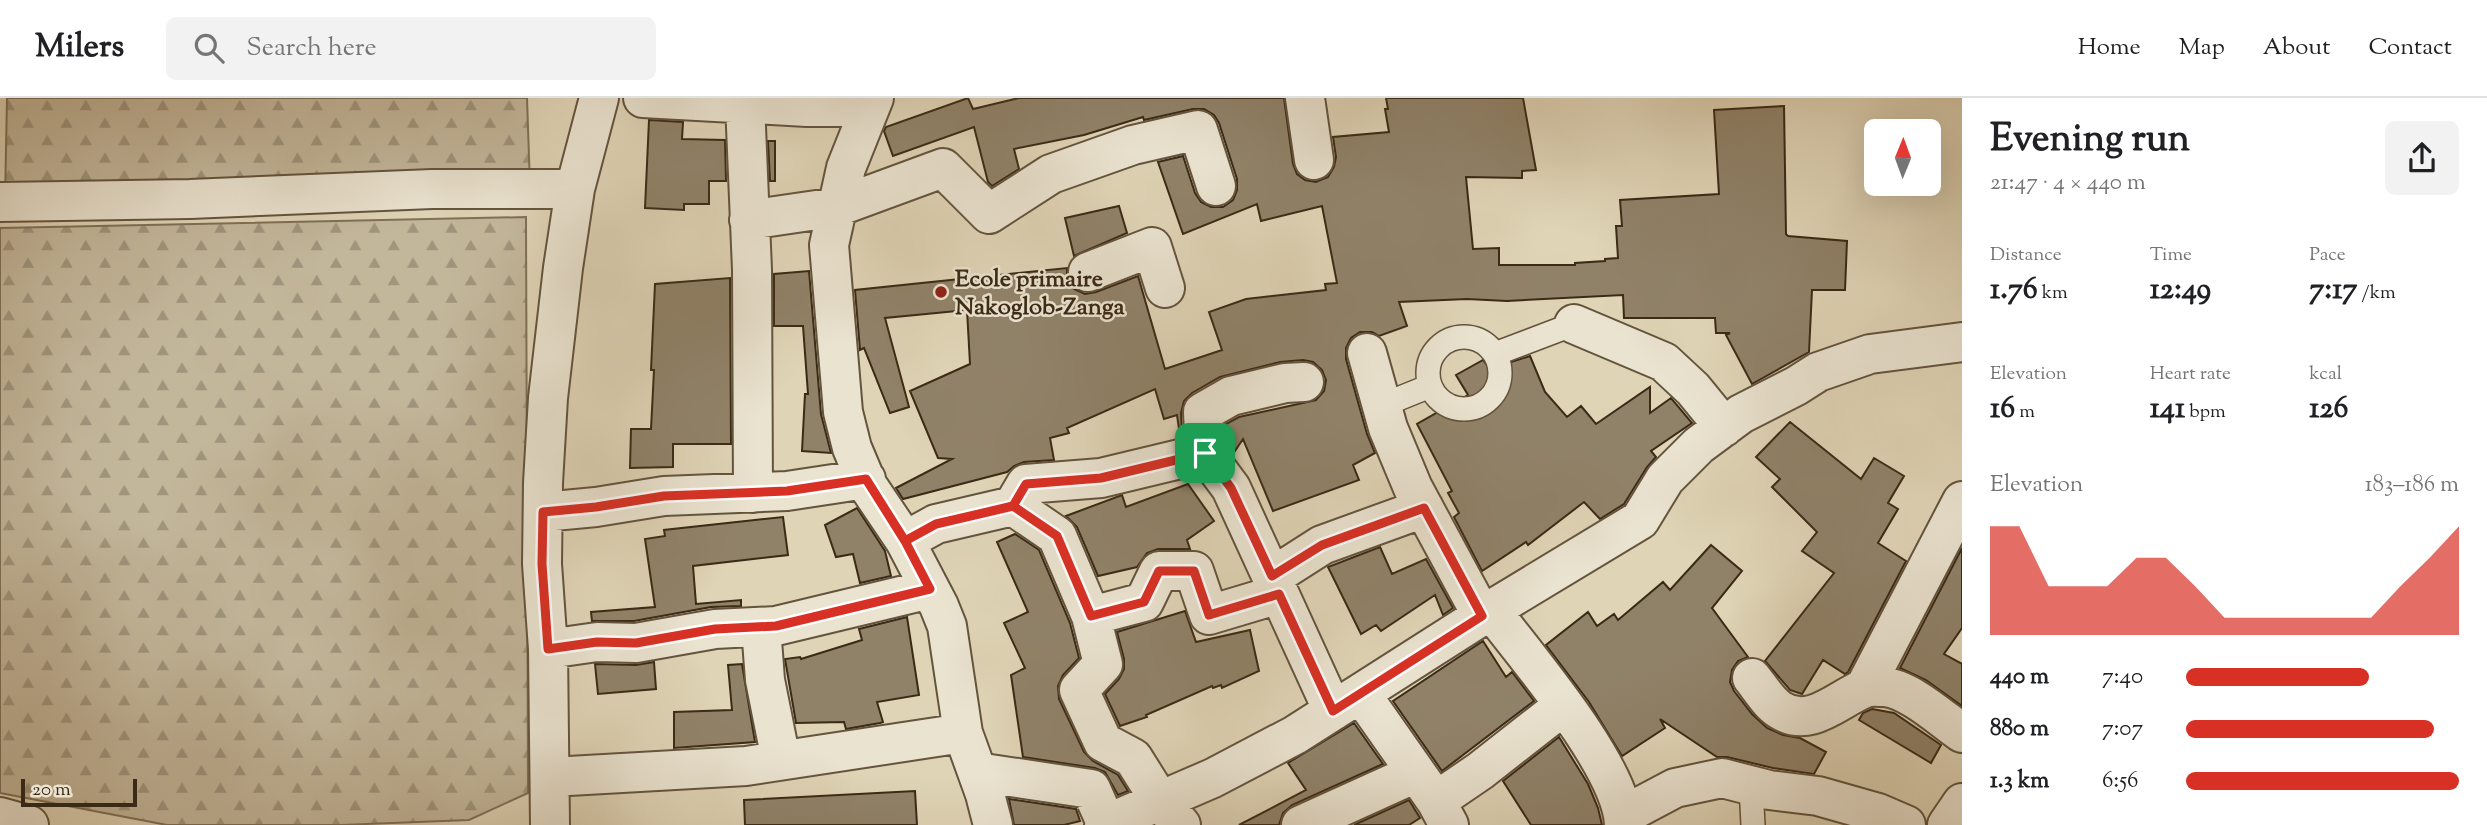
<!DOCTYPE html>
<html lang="en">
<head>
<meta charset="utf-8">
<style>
  :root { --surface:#fff; --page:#f2f2f2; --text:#202124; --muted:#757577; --line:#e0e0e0; --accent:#d93025 }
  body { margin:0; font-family:"Sorts Mill Goudy",serif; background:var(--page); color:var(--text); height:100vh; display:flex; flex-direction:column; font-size:26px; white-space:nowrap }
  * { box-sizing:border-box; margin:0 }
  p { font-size:23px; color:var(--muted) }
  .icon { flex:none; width:38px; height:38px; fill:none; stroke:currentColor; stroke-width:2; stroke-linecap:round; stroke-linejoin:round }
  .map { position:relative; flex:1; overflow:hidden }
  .panel { display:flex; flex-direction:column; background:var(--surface); width:525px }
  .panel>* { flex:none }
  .needle { width:46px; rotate:1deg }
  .controls { position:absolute; left:1864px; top:21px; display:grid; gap:14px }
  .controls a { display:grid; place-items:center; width:77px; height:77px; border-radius:10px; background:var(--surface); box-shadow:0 7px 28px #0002; font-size:35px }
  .scale { position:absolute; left:21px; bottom:18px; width:116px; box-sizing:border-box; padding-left:7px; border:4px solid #3b2a16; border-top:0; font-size:19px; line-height:24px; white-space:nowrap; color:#3b2a16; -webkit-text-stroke:5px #eae3d0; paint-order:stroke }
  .pin { position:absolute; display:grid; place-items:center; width:60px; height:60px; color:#fff; margin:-30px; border-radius:14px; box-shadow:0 4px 10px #0006 }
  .round { display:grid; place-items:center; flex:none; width:74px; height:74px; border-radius:10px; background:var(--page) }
  .overview { display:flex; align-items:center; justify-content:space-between; height:119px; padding:0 28px }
  h1 { font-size:38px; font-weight:800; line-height:52px }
  .metrics { display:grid; grid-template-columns:repeat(3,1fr); gap:10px; height:119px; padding:7px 28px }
  .metrics div { display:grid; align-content:center }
  .metrics b { font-size:30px; font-weight:800 }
  .metrics small { font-size:19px; font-weight:400 }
  .metrics p { font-size:19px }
  .chart { height:196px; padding:14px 28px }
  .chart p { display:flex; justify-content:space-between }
  .chart svg { width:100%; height:126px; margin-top:7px; fill:var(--accent); opacity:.7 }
  ul { padding:0 28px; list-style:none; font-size:23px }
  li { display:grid; grid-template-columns:112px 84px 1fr; align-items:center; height:52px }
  li i { height:18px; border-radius:9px; background:var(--accent) }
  header { display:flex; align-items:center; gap:42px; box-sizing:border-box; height:98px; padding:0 35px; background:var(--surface); border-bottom:2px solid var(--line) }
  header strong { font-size:33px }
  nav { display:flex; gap:38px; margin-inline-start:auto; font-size:24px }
  .search { width:490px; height:63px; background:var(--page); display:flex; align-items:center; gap:18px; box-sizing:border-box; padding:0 24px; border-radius:10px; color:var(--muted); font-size:26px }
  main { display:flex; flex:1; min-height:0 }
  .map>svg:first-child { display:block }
  .forest { fill:url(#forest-firs); stroke:#7f7058; stroke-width:2 }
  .building { fill:#908269; stroke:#3b2a16; stroke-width:2 }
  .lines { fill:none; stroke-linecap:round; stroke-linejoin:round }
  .lane-casing { stroke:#64543e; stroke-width:26 }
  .street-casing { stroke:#64543e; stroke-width:42 }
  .lane { stroke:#eae3d0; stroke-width:23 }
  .street { stroke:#eae3d0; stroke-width:38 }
  .route-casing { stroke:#fff; stroke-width:14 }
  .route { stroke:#d93025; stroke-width:9 }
  .poi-dot { fill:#8f2418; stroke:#eae3d0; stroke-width:2.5 }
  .labels { text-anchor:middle; stroke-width:5; stroke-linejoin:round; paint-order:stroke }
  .poi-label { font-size:24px; font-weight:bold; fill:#3b2a16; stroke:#eae3d0; text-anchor:start }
</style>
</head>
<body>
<header>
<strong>Milers</strong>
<div class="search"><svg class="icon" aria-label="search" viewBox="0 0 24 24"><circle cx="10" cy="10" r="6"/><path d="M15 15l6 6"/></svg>Search here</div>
<nav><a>Home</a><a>Map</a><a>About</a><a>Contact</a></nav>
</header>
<main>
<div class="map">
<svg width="1962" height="727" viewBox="0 0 1962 727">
  <defs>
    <pattern id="forest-firs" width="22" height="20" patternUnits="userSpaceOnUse" patternTransform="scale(1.75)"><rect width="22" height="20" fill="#c3b79b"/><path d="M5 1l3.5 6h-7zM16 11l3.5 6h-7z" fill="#a0957d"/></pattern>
  </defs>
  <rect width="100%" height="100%" fill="#dfd4b6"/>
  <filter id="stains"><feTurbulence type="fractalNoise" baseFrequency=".00286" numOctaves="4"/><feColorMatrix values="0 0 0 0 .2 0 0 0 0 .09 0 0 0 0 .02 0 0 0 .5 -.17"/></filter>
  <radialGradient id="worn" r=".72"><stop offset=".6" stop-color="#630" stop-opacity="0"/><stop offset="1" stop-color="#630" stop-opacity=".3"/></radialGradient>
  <path class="forest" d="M7 0H527L530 88 5 104Z
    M526 119 528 695 469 722 341 727H167L0 695V130Z"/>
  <path class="building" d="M968 0 973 11 1019 0H1284L1293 66 1297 76 1305 82 1316 84 1328 79 1334 69 1336 59 1333 39 1389 34 1385 11H1388L1386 0H1523L1536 72 1522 73V80L1466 79 1473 151 1499 150V167H1575V165L1605 163V161L1618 160 1616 128H1622L1620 102 1719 96 1714 12 1784 8 1786 136 1788 138 1847 143 1845 192H1812L1809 254 1752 286 1726 237 1730 235H1716L1715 220H1624L1623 197 1507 203 1467 201 1399 204 1407 228 1379 238 1372 234H1360L1351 240 1346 250V261L1367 336 1375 355 1353 367 1359 382 1273 413 1243 341 1233 356 1227 347 1226 326 1239 319 1316 302 1324 293 1326 282 1322 272 1313 264 1303 262 1280 264 1220 279 1192 295 1184 303 1181 315 1182 338H1180L1177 317 1164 321 1155 291 1067 330 1069 335 1050 340 1054 362 1024 364 1014 368 1007 374 903 401 896 390 952 361 938 360 910 293 970 266 967 212 885 220 909 309 890 315 864 250 860 252 855 192 1067 170V181L1074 191 1085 196 1096 194 1138 178 1165 271 1222 252 1209 214 1246 201 1326 192 1325 186 1337 185 1322 108 1261 123 1257 106 1183 136 1158 64 1183 58 1195 95 1201 104 1211 109H1223L1233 102 1237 92V81L1219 25 1214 17 1204 11H1193L1144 22 1143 19 1084 37 1014 51 1019 71 992 88 988 84 974 29 893 58 884 33 886 29Z
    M649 22 683 24 682 41 725 42 726 83H709V106H684V112L645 110Z
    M768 43H775V83H770Z
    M1119 108 1127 135 1074 158 1065 120Z
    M809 173 821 316 831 355 802 353 805 296H808L803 228H774V176Z
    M730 180 731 346H673V369L630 370 631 331H651L654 272H651L655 186Z
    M1530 258 1545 294 1567 319 1581 308 1596 326 1650 289V315L1671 300 1692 325 1651 353 1656 359 1647 369 1624 406 1600 421 1584 404 1528 447 1526 444 1482 473 1454 419 1459 415 1448 395 1452 393 1417 326 1468 297 1456 277 1483 262 1487 267 1493 270Z
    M1790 324 1861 381 1874 360 1904 378 1888 405 1898 411 1878 445 1906 463 1848 574 1845 576 1823 562 1802 596 1790 592 1765 563 1834 475 1802 453 1817 434 1772 389 1780 381 1756 359Z
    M1188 386 1214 423 1187 442 1190 451H1158L1147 455 1137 469 1098 478 1077 429 1066 418 1122 397 1126 409Z
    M857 410 885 453 891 478 860 485 853 456 836 459 825 427Z
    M783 419 788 457 693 468 696 506 741 502V508L711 509 634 523H592L591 514 655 509 645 441 665 438 664 432Z
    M1015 436 1039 452 1070 525 1079 560 1063 577 1058 588 1059 601 1084 654 1093 663 1118 677 1128 693 1118 697 1105 674 1095 670 1023 659 1011 577 1025 570 1004 525 1028 514 997 444Z
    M1711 447 1742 473 1712 510 1748 559 1738 563 1732 572 1730 584 1734 593 1752 616 1767 630 1783 637 1800 640 1826 654 1814 676 1773 670 1727 659H1717L1660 621 1665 630 1622 658 1589 604 1546 547 1588 514 1597 528 1614 516 1618 522 1663 484 1670 492Z
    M1380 449 1392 476 1426 461 1453 510 1443 517 1435 497 1381 533 1376 527 1361 536 1328 469Z
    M1962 450V530L1944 556 1962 566V608L1926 582 1900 570Z
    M1185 513 1196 544 1250 532 1259 573 1222 590 1221 587 1213 590 1212 588 1146 617 1147 619 1120 628 1105 596 1119 581 1124 571V561L1117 534Z
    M907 519 919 597 877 604 883 624 880 625 846 631 844 624 796 625 785 561 800 559 801 561 862 542 859 531Z
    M1483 543 1506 579 1512 574 1534 603 1442 673 1393 603Z
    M654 564 656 591 598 596 595 566 636 567Z
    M742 566 755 644 674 650V614L732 612 728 567Z
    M1872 611 1894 615 1941 647 1931 665 1859 622 1863 615Z
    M1354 625 1383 666 1292 707 1283 715 1279 727H1239L1306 692 1288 665Z
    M1559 639 1588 686 1598 710 1602 727H1531L1503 683Z
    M915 693 917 727H745L744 702Z
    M1009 701 1076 711 1080 723 1064 727H1014Z
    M1409 702 1420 720 1409 727H1354Z"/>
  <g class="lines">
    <g class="lane-casing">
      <path id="lane" d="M1428 275a36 36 0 1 1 72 0a36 36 0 1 1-72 0Z
        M1495 256 1574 226
        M1383 307 1430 288
        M1751 688 1753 727"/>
    </g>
    <g class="street-casing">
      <path id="street" d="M643 0 807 9H869
        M874 0 846 70 829 147 843 314 852 350 868 388 905 443 939 508 947 528 963 635 985 696 993 727
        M1305 0 1314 62
        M745 5 752 172 753 395
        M0 104 190 101 432 91H575
        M749 122 837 109 943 70 989 116 1051 76 1133 47 1198 32 1216 88
        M1088 174 1152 149 1165 190
        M1574 226 1664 264 1693 291 1724 329
        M1367 255 1388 330 1413 390 1482 518
        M1304 284 1285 285 1231 298 1203 314 1205 355 1231 390 1333 613
        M1013 408 1057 438 1091 518 1144 504 1159 473H1194L1209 517 1279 496
        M543 414 596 409 664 398 787 393 866 381
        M905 443 936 426 1013 408 1026 386 1101 380 1205 355
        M1272 479 1322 447 1424 410
        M1491 512C1528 561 1622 669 1624 727
        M1091 518 1103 566 1079 592 1103 644 1133 660 1160 703 1181 727
        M761 529 765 582 781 662
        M548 551 597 544 636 545 715 531 776 528 930 491
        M1752 580C1760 590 1769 605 1780 612 1810 631 1837 602 1863 591 1869 588 1878 589 1884 589 1908 590 1942 621 1962 635
        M1865 589 1962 403
        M1361 596 1436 703 1449 727
        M977 674 1091 691 1106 725
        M551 679 746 668 963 635
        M1436 703 1480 673 1563 608
        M1624 717 1675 690 1722 680 1769 692 1818 698 1878 715 1906 727
        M0 719 29 727
        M550 727 548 551 542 466 543 385 548 300 563 170 575 91 599 0
        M1104 727 1213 680 1295 637 1491 512 1640 422 1665 381 1699 347 1741 316 1796 288 1818 274 1870 256 1962 244
        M1301 727 1416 675
        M1947 727 1962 705"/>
    </g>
    <use href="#lane" class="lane"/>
    <use href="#street" class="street"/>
  </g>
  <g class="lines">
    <g class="route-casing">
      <path id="route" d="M1205 355 1101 380 1026 386 1013 408 936 426 905 443 866 381 787 393 664 398 596 409 543 414 542 466 548 551 597 544 636 545 715 531 776 528 930 491 905 443 936 426 1013 408 1057 438 1091 518 1144 504 1159 473H1194L1209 517 1279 496 1333 613 1482 518 1424 410 1322 447 1272 478 1231 390 1205 355"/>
    </g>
    <use href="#route" class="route"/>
  </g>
  <circle class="poi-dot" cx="941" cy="194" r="7"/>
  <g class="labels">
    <g class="poi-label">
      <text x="955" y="188">Ecole primaire<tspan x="955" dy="28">Nakoglob-Zanga</tspan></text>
    </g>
  </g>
  <rect width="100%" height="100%" filter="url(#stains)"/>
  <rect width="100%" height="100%" fill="url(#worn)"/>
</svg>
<div class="controls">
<a><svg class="needle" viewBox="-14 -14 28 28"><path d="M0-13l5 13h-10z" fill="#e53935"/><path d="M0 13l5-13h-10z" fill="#757577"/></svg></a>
</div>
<div class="scale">20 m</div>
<div class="pin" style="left:1205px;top:355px;background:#1e9e55"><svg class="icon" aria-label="arrive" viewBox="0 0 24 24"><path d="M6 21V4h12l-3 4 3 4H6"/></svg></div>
</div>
<section class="panel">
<div class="overview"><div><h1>Evening run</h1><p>21:47 · 4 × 440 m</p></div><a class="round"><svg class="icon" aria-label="share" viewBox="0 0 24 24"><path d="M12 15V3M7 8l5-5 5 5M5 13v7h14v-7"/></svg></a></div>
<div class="metrics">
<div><p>Distance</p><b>1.76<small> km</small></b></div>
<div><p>Time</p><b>12:49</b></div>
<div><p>Pace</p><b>7:17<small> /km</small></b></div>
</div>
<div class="metrics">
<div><p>Elevation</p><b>16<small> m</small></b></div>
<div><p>Heart rate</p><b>141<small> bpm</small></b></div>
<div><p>kcal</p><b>126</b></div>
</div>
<div class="chart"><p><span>Elevation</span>183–186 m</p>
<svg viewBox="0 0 160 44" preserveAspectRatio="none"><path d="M0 44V6L10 6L20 27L30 27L40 27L50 17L60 17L70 27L80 38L90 38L100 38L110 38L120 38L130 38L140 27L150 17L160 6V44z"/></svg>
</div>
<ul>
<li><b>440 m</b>7:40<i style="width:67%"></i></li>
<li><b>880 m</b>7:07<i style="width:91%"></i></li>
<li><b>1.3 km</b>6:56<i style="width:100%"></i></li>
</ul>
</section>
</main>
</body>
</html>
